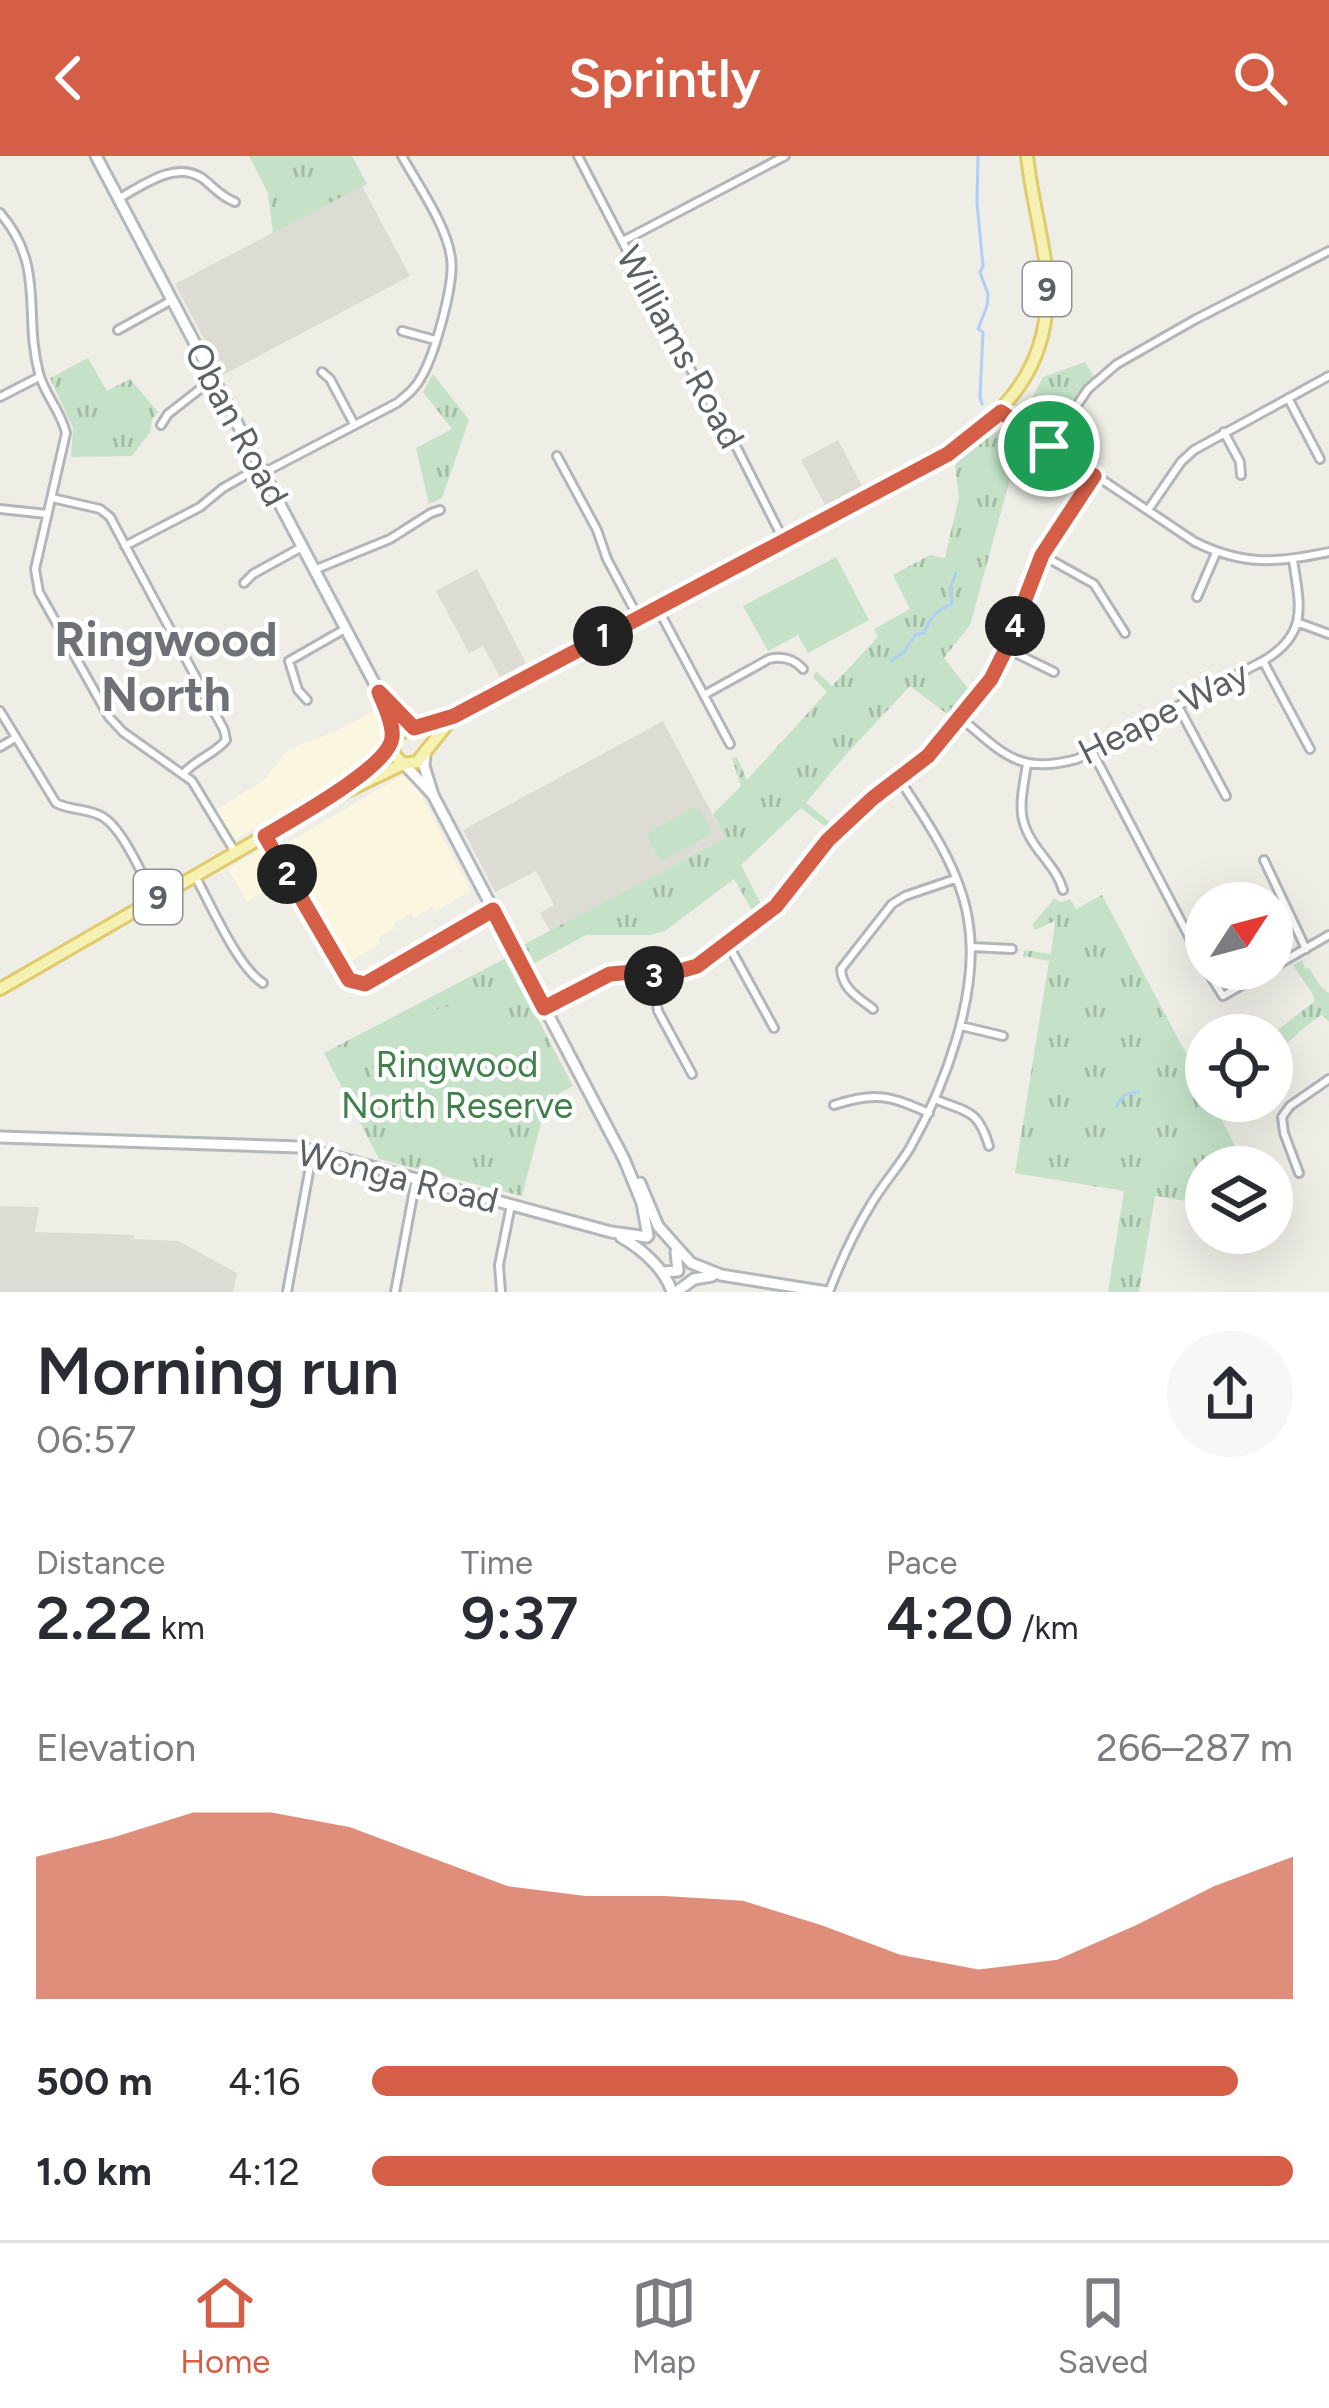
<!DOCTYPE html>
<html lang="en">
<head>
<meta charset="utf-8">
<style>
  :root { --surface:#fff; --page:#f7f7f7; --text:#2b2b33; --muted:#7c7c81; --line:#e1e1e2; --accent:#d45f46 }
  body { margin:0; font-family:Figtree,sans-serif; background:var(--page); color:var(--text); height:100vh; display:flex; flex-direction:column; font-size:45px; white-space:nowrap }
  * { box-sizing:border-box; margin:0 }
  p { font-size:39px; color:var(--muted) }
  .icon { flex:none; width:66px; height:66px; fill:none; stroke:currentColor; stroke-width:2; stroke-linecap:round; stroke-linejoin:round }
  .map { position:relative; height:1136px; overflow:hidden }
  .sheet { display:flex; flex-direction:column; background:var(--surface); flex:1 }
  .sheet>* { flex:none }
  .needle { width:78px; rotate:54deg }
  .tools { position:absolute; left:1185px; top:726px; display:grid; gap:24px }
  .tools a { display:grid; place-items:center; width:108px; height:108px; border-radius:50%; background:var(--surface); box-shadow:0 12px 48px #0002; font-size:60px }
  .pin { position:absolute; display:grid; place-items:center; width:102px; height:102px; color:#fff; margin:-51px; border:6px solid #fff; border-radius:50%; box-shadow:0 3px 12px #0007 }
  .km { position:absolute; width:60px; height:60px; margin:-30px; border-radius:50%; background:#222; color:#fff; font-size:33px; line-height:60px; text-align:center }
  .round { display:grid; place-items:center; flex:none; width:126px; height:126px; border-radius:63px; background:var(--page) }
  .head { display:flex; align-items:center; justify-content:space-between; height:204px; padding:0 36px }
  h1 { font-size:66px; font-weight:600; line-height:90px }
  .figures { display:grid; grid-template-columns:repeat(3,1fr); gap:18px; height:204px; padding:12px 36px }
  .figures div { display:grid; align-content:center }
  .figures b { font-size:60px; font-weight:600 }
  .figures small { font-size:33px; font-weight:400 }
  .figures p { font-size:33px }
  .chart { height:336px; padding:24px 36px }
  .chart p { display:flex; justify-content:space-between }
  .chart svg { width:100%; height:216px; margin-top:12px; fill:var(--accent); opacity:.7 }
  ul { padding:0 36px; list-style:none; font-size:39px }
  li { display:grid; grid-template-columns:192px 144px 1fr; align-items:center; height:90px }
  li i { height:30px; border-radius:15px; background:var(--accent) }
  header { display:flex; justify-content:space-between; align-items:center; height:156px; padding:0 36px; background:var(--accent); color:#fff; font-size:54px; font-weight:600 }
  .menu { display:flex; justify-content:space-around; align-items:center; height:168px; border-top:3px solid var(--line); background:var(--surface); font-size:33px; color:var(--muted) }
  .menu a { display:grid; justify-items:center; gap:6px }
  .menu .current { color:var(--accent) }
  .map>svg:first-child { display:block }
  .commercial { fill:#faf6df }
  .education { fill:#dddcd4 }
  .grass { fill:url(#grass-tufts) }
  .garden { fill:#c5e2c8 }
  .lines { fill:none; stroke-linecap:round; stroke-linejoin:round }
  .stream { stroke:#afcff4; stroke-width:3 }
  .street-casing { stroke:#b3b5b9; stroke-width:12 }
  .secondary-casing { stroke:#b4b7bb; stroke-width:15 }
  .primary-casing { stroke:#e0cb6c; stroke-width:16 }
  .street { stroke:#fff; stroke-width:6 }
  .secondary { stroke:#fff; stroke-width:9 }
  .primary { stroke:#f5f1b3; stroke-width:10 }
  .route-casing { stroke:#fff; stroke-width:24 }
  .route { stroke:#d45f46; stroke-width:15 }
  .labels { text-anchor:middle; stroke-width:9; stroke-linejoin:round; paint-order:stroke }
  .shield { fill:#fff; stroke:#8e9092; stroke-width:3 }
  .shield-label { font-size:33px; font-weight:bold; fill:#5d6064 }
  .street-label { font-size:36px; fill:#5d6064; stroke:#fff }
  .park-label { font-size:36px; fill:#40804a; stroke:#fff }
  .district-label { font-size:48px; font-weight:bold; fill:#6f7176; stroke:#fff }
</style>
</head>
<body>
<header><svg class="icon" aria-label="back" viewBox="0 0 24 24"><path d="M15 5l-7 7 7 7"/></svg>Sprintly<svg class="icon" aria-label="search" viewBox="0 0 24 24"><circle cx="10" cy="10" r="6"/><path d="M15 15l6 6"/></svg></header>
<div class="map">
<svg width="1329" height="1136" viewBox="0 0 1329 1136">
  <defs>
    <pattern id="grass-tufts" width="24" height="20" patternUnits="userSpaceOnUse" patternTransform="scale(3)"><rect width="24" height="20" fill="#c5e2c8"/><path d="M3 7l-1-3M5 7V3M7 7l1-3M15 17l-1-3M17 17v-4M19 17l1-3" fill="none" stroke="#a3bba6"/></pattern>
  </defs>
  <rect width="100%" height="100%" fill="#eeede6"/>
  <path class="commercial" d="M376 554 384 574 381 592 325 633 235 684 216 654 264 624 288 594 337 575Z
    M403 619 416 630 471 735 435 756 432 751 414 762 411 758 394 767 396 772 378 782 381 788 347 807 279 692Z
    M263 692 267 694 273 704V709L282 725 247 746 228 713Z"/>
  <path class="education" d="M362 30 410 120 223 219 175 128Z
    M838 284 862 330 825 349 801 304Z
    M477 413 526 507 500 521 483 490 469 497 436 435Z
    M663 565 725 682 550 775 540 757 554 749 536 715 495 736 463 674Z
    M0 1050 39 1051 35 1076 134 1079V1083L178 1085 237 1117 233 1136H0Z"/>
  <path class="grass" d="M249 0H352L367 28 273 77 268 37Z
    M88 202 107 235 130 223 158 256 152 263 150 276 132 300 71 301 73 272 50 222Z
    M1085 206 1094 220 1047 273H1040L1022 261 1043 221Z
    M433 218 469 264 442 342 429 348 416 292 452 273 423 236Z
    M1003 271 1021 283 970 469 944 502 971 536 951 561 910 530 842 603 806 647 832 668 827 672 801 652 741 709 763 752 754 758 734 723 665 775 650 779H586L533 808 523 789 725 682 713 658 741 630 732 603 737 601 747 624 827 536 813 521 816 515 832 530 878 481 874 473 910 453 893 419 930 399 945 402 959 341 955 311 959 302Z
    M1102 739 1189 903H1206V945H1212L1246 1011H1206V1048L1155 1040 1139 1136H1108L1124 1035 1015 1017 1049 805 1023 800 1025 794 1051 798 1055 765 1035 774 1032 769 1054 743 1062 746 1070 743 1076 753Z
    M506 802 573 930 547 944 522 1040 379 1003 324 897Z
    M1302 804 1305 813 1309 812 1321 831 1329 837V866L1322 859C1303 869 1291 888 1272 896L1271 879 1315 845 1312 837 1293 809Z"/>
  <path class="garden" d="M836 401 869 464 808 497 798 479 768 495 743 450Z
    M693 651 700 654 711 673 709 679 662 705 648 684 649 677Z
    M456 849C500 852 536 868 535 918L553 913 556 921 538 927 535 922C529 941 522 956 507 970 463 1010 376 1005 372 933 371 913 376 897 391 882 409 864 430 852 456 849Z"/>
  <g class="lines">
    <path class="stream" d="M978 0 977 47 983 110 980 116 988 138 987 150 978 173 983 176 980 241 982 248
      M891 505 904 496 915 479 924 477C930 461 937 454 952 448L951 431 956 417
      M1116 951 1124 939 1139 935"/>
    <g class="street-casing">
      <path id="street" d="M578 0 675 187 738 294 783 383
        M118 43C142 30 175 4 202 22 214 31 221 41 235 46
        M0 57C46 110 23 158 39 217 44 238 61 255 66 277L35 413 39 436 109 561 123 576 192 625 235 696
        M623 85 785 0
        M118 174 172 144
        M402 175 435 184
        M322 216 330 223 354 268
        M0 241 39 221
        M1288 242 1320 303
        M1001 256 1195 386C1244 410 1277 407 1329 396
        M161 269 168 258 213 223
        M1224 276 1240 306 1241 319
        M1049 290 1088 233 1117 208 1196 163 1329 95
        M557 300 597 374 607 403 638 461
        M265 316 397 247C407 239 416 232 422 220 435 197 455 127 451 102 447 70 418 29 402 0
        M52 342 100 353 110 361 224 574 226 584C215 598 196 603 184 617
        M0 353 47 358
        M1148 354 1181 306 1194 294 1329 220
        M125 390 200 351 223 332 260 311
        M1042 399 1094 428 1125 477
        M314 414 390 383 431 357 440 354
        M244 427 253 418 302 391
        M1197 441 1216 397
        M657 451 730 588
        M1299 467 1329 478
        M1007 493 1054 516
        M1263 505 1310 593
        M704 539 769 503C782 500 794 503 803 513
        M307 544 298 534 289 505 345 473
        M1178 550 1226 640
        M0 555 56 647C71 655 89 652 103 661 124 674 142 720 155 742
        M962 563C1003 598 1020 619 1077 603L1263 505C1309 478 1300 450 1293 404
        M0 591 15 582
        M1092 595 1206 813
        M1027 608C1020 650 1015 666 1043 700 1052 712 1059 720 1063 734
        M265 679 346 820 354 827 370 826 493 754
        M1264 704 1306 793
        M195 720C210 747 238 812 263 827
        M728 788 774 872
        M971 791 1012 793
        M1206 813 1223 840 1329 779
        M652 820 658 855 692 918
        M545 852 610 818 633 816 663 820 697 810 776 750 837 675 873 642 928 600 961 563 991 523 1007 493 1042 399 1094 320
        M873 853C859 842 842 833 841 813L892 748 905 740 955 723
        M961 870 1003 880
        M935 943C968 957 978 953 989 990
        M834 949C876 935 890 940 929 957
        M1299 1017 1284 977 1282 961 1290 950 1329 923
        M287 1136 313 994
        M395 1136 416 1023
        M501 1136 499 1109 511 1049
        M829 1136C841 1104 855 1074 873 1045 884 1027 899 1010 910 992 945 930 981 835 968 763 960 713 927 665 899 623"/>
    </g>
    <g class="secondary-casing">
      <path id="secondary" d="M96 0 379 536 391 571 392 584
        M383 540 414 572
        M425 597 424 610 433 639 624 1003 642 1047 648 1080
        M404 608 433 639
        M0 981 299 991 611 1076 647 1081
        M640 1027 658 1070 691 1107 721 1119 827 1136
        M621 1081C642 1093 665 1113 672 1136
        M663 1116 678 1115 676 1096
        M679 1134 694 1123 712 1120"/>
    </g>
    <g class="primary-casing">
      <path id="primary" d="M454 560 417 606 404 608 395 600 392 584 405 574 454 560 948 297C1017 250 1055 198 1046 111 1041 74 1031 37 1027 0
        M337 636 377 605 392 585
        M0 833 316 650 403 608"/>
    </g>
    <use href="#street" class="street"/>
    <use href="#secondary" class="secondary"/>
    <use href="#primary" class="primary"/>
  </g>
  <g class="lines">
    <g class="route-casing">
      <path id="route" d="M1001 256 1094 320 1042 399 1006 493 991 523 928 600 873 642 828 684 776 750 697 810 663 820 633 816 610 818 544 852 493 754 365 828 349 824 265 680C291 664 389 611 392 582 394 568 384 549 379 536L414 572 454 560 948 298Z"/>
    </g>
    <use href="#route" class="route"/>
  </g>
  <g class="labels">
    <g class="shield">
      <rect x="1023" y="106" width="48" height="54" rx="9"/>
      <rect x="134" y="714" width="48" height="54" rx="9"/>
    </g>
    <g class="shield-label">
      <text x="1047" y="145">9</text>
      <text x="158" y="753">9</text>
    </g>
    <g class="street-label">
      <text transform="translate(681 191) rotate(61)" y="13">Williams Road</text>
      <text transform="translate(237 268) rotate(62)" y="13">Oban Road</text>
      <text transform="translate(1163 556) rotate(-27)" y="13">Heape Way</text>
      <text transform="translate(398 1020) rotate(14)" y="13">Wonga Road</text>
    </g>
    <g class="park-label">
      <text x="457" y="921">Ringwood<tspan x="457" dy="41">North Reserve</tspan></text>
    </g>
    <g class="district-label">
      <text x="166" y="500">Ringwood<tspan x="166" dy="55">North</tspan></text>
    </g>
  </g>
</svg>
<div class="tools">
<a><svg class="needle" viewBox="-14 -14 28 28"><path d="M0-13l5 13h-10z" fill="#e53935"/><path d="M0 13l5-13h-10z" fill="#7c7c81"/></svg></a>
<a><svg class="icon" aria-label="locate" viewBox="0 0 24 24"><circle cx="12" cy="12" r="6"/><path d="M12 2v4M12 18v4M2 12h4M18 12h4"/></svg></a>
<a><svg class="icon" aria-label="layers" viewBox="0 0 24 24"><path d="M12 4l9 5-9 5-9-5zM3 14l9 5 9-5"/></svg></a>
</div>
<div class="pin" style="left:1049px;top:290px;background:#1e9e55"><svg class="icon" aria-label="arrive" viewBox="0 0 24 24"><path d="M6 21V4h12l-3 4 3 4H6"/></svg></div>
<b class="km" style="left:603px;top:480px">1</b>
<b class="km" style="left:287px;top:718px">2</b>
<b class="km" style="left:654px;top:820px">3</b>
<b class="km" style="left:1015px;top:470px">4</b>
</div>
<section class="sheet">
<div class="head"><div><h1>Morning run</h1><p>06:57</p></div><a class="round"><svg class="icon" aria-label="share" viewBox="0 0 24 24"><path d="M12 15V3M7 8l5-5 5 5M5 13v7h14v-7"/></svg></a></div>
<div class="figures">
<div><p>Distance</p><b>2.22<small> km</small></b></div>
<div><p>Time</p><b>9:37</b></div>
<div><p>Pace</p><b>4:20<small> /km</small></b></div>
</div>
<div class="chart"><p><span>Elevation</span>266–287 m</p>
<svg viewBox="0 0 160 44" preserveAspectRatio="none"><path d="M0 44V15L10 11L20 6L30 6L40 9L50 15L60 21L70 23L80 23L90 24L100 29L110 35L120 38L130 36L140 29L150 21L160 15V44z"/></svg>
</div>
<ul>
<li><b>500 m</b>4:16<i style="width:94%"></i></li>
<li><b>1.0 km</b>4:12<i style="width:100%"></i></li>
</ul>
</section>
<nav class="menu">
<a class="current"><svg class="icon" aria-label="home" viewBox="0 0 24 24"><path d="M3 11l9-7 9 7M6 9v11h12V9"/></svg>Home</a>
<a><svg class="icon" aria-label="map" viewBox="0 0 24 24"><path d="M3 6l6-2 6 2 6-2v14l-6 2-6-2-6 2zM9 4v14M15 6v14"/></svg>Map</a>
<a><svg class="icon" aria-label="saved" viewBox="0 0 24 24"><path d="M7 4h10v16l-5-4-5 4z"/></svg>Saved</a>
</nav>
</body>
</html>
